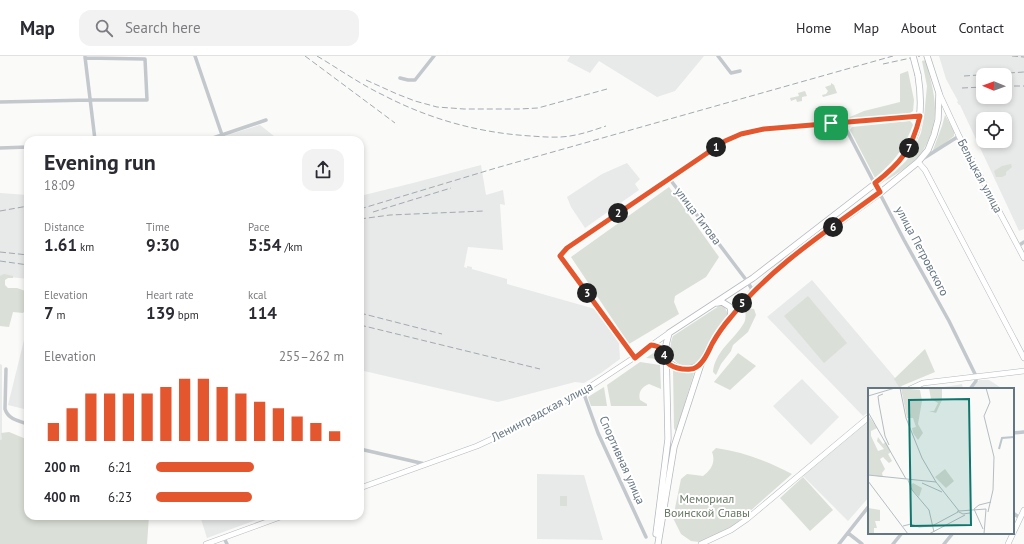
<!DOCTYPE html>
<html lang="en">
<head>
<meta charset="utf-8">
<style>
  :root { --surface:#fff; --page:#f2f2f3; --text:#2b2b33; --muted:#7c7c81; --line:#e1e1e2; --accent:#e4572e }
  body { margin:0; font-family:"PT Sans",sans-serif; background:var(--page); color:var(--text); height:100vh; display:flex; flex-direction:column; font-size:15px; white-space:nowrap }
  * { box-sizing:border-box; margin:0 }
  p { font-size:13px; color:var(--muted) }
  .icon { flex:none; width:22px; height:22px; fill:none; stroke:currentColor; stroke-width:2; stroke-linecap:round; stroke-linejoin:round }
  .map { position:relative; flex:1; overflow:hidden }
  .drawer { position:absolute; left:24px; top:80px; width:340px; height:384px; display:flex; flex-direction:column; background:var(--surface); border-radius:12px; box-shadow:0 2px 6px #0003 }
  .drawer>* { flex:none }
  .needle { width:26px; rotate:271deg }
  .tools { position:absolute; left:976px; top:12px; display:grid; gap:8px }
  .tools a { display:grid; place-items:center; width:36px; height:36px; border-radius:8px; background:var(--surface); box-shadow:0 2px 6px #0003; font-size:20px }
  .pin { position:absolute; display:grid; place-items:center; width:34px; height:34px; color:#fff; margin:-17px; border-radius:8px; box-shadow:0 2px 6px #0006 }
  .km { position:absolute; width:20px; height:20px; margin:-10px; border-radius:50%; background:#222; color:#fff; font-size:11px; line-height:20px; text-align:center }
  .round { display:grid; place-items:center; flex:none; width:42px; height:42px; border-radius:12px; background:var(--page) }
  .head { display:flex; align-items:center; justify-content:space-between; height:68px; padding:0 20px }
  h1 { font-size:22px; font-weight:700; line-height:30px }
  .stats { display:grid; grid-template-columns:repeat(3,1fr); gap:6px; height:68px; padding:4px 20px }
  .stats div { display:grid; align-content:center }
  .stats b { font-size:17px; font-weight:700 }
  .stats small { font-size:11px; font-weight:400 }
  .stats p { font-size:11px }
  .chart { height:112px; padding:8px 20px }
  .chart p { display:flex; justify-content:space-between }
  .chart svg { width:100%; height:72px; margin-top:4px; stroke:var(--accent); stroke-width:6 }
  ul { padding:0 20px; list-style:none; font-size:13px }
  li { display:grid; grid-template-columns:64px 48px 1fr; align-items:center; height:30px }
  li i { height:10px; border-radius:5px; background:var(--accent) }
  header { display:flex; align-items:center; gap:24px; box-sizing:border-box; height:56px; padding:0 20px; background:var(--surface); border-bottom:1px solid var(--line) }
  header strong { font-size:19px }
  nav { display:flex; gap:22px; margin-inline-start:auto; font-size:14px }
  .search { width:280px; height:36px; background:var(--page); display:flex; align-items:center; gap:10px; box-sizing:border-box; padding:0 14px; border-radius:12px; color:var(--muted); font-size:15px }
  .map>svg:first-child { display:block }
  .built { fill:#e8e9e9; fill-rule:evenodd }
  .green { fill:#dadfd7 }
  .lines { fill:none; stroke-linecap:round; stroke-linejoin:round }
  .secondary-casing { stroke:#b3babf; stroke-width:6 }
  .primary-casing { stroke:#b5babe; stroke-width:7 }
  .street { stroke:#c3c8cc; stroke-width:3.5 }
  .secondary { stroke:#fff; stroke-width:5 }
  .primary { stroke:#fff; stroke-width:5.5 }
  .rail { stroke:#a2aab0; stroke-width:1; stroke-dasharray:6 3; stroke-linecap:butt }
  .primary-bridge-casing { stroke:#b5babe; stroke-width:7; stroke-linecap:butt }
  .primary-bridge { stroke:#fff; stroke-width:5.5 }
  .route-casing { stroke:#fff; stroke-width:8 }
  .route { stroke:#e4572e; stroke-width:5 }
  .labels { text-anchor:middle; stroke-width:4; stroke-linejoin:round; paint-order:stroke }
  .street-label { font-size:12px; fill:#657683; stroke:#fff }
  .park-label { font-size:12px; fill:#687a64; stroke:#fff }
  .inset-river { fill:none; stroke:#bbc7cb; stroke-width:2 }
  .inset-road { fill:none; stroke:#b5bdc2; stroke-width:1 }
  .view { fill:#0f766e; fill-opacity:0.15; stroke:#0f766e; stroke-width:2 }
  .inset-edge { fill:none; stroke:#657683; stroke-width:2 }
</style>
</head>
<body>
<header>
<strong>Map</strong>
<div class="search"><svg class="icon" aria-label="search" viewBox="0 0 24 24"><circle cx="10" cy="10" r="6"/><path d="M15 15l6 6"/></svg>Search here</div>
<nav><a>Home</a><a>Map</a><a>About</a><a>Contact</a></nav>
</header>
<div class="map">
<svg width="1024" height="488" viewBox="0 0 1024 488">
  <rect width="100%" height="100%" fill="#fafaf8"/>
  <path class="built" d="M570 0H704L675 35 657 41 599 5 590 17 567 5Z
    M939 0H1024V173L1019 175 960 49H959L957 46 958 45 946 23ZM983 19H1005V41H983ZM983 63H1005V85H983Z
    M260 69 279 84H211Z
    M627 107 640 123 635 128 639 134 585 172 571 151 567 141 602 118Z
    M481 109 486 139 503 134 505 149 500 148 503 194 468 191 464 211 467 212V210L472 211V213L507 223V228L595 253 619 287 620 303 601 317 584 327 575 326 498 346 364 315 360 329V140L413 127Z
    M0 137 28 139V223L0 220Z
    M812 224 902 330 898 333H869V356L863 360 767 261Z
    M26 276 28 277V354L8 349Z
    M0 308 2 309V383L0 384Z
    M802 323 839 361 811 389 773 350Z
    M979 324H989L1003 333H972Z
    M962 328 963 333H930L957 329Z
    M869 365V441L848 465 803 420Z
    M537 418 584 419 603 484 537 483Z
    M200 460H232V462L237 460H267L207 482Z"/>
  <path class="green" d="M926 4C929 18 935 38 935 52 935 71 928 92 914 105 905 113 894 119 884 126L906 105 914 93 921 77 924 61 927 30 922 5Z
    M908 15 914 44 913 55 909 58 851 64 850 61 864 55 900 46V18Z
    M831 27 834 29 837 37 823 41 822 39 826 38 828 35 825 31 831 29Z
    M805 35 807 40 802 41V45L797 46 796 43 791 45 790 42 799 40 798 37Z
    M945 59 954 75V80L935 95 933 94 942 70Z
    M910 65 912 67 913 69C902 96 896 103 875 122L850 74 852 71Z
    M1011 108 1012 111 1006 116V119L1002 121H996L994 115 1002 110Z
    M669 131 719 201 706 221 675 240 674 246 679 258 629 288 571 201Z
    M4 218 13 220V222H8L5 224V229L8 232H17L28 236V251L23 257 13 256 9 271 0 270V287V220Z
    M808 240 847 287 824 307 784 260Z
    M719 250H724L728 258 715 276 697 308C677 316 665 299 673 280Z
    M747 252 754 253 756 259 748 276 733 289 731 295 721 308 716 319 713 316C715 295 734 284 744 267 747 261 744 257 747 252Z
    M925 293 935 316 899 331 894 323Z
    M655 296 659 297 660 303 646 302Z
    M738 297 756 310 730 334 714 326Z
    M640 306 660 309 661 333 649 328C641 331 638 337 640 344L647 348V350H611L607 329Z
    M673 312 681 316 694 317 676 376 674 372Z
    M604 331 607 350H591L588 341Z
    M9 376 26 383 28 382V460H149L147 488H0V384L2 383 1 377Z
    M716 392C743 396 768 405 792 418L731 472 699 486 691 485 681 478 673 462 681 423 687 418 703 420C711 414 716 406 712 396Z
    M803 421 833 454 810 475 780 442Z
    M560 440H567V450H560Z"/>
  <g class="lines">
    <g class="secondary-casing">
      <path id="secondary" d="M939 37 959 80 1024 202
        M918 106 925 114 1024 302
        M651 289C660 290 662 293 665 301
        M910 333 923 327 1024 315
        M360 432 477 390 507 376 585 334 635 301 669 277
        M206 488 283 460
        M701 488 731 474 747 463 869 361
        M1008 488 1024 454"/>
    </g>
    <g class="primary-casing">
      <path id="primary" d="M717 247 722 246 730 251 731 256 730 261
        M667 305C679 315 688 316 701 308
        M656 478 668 383 666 289 669 277 753 222 885 120C918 89 925 64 918 19
        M658 488 674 391 701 308 714 284 730 262 753 235 786 205 880 137 918 106 928 94 934 79 938 64 939 37 927 0"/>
    </g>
    <path class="street" d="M195 0 222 79
      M718 0 731 17 740 15
      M85 1 95 84
      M400 22 408 24H415L434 0
      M0 46 90 44H147L145 3 85 2
      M843 67 904 184 949 265 976 320V325L970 333
      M207 84 266 64
      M0 92 28 91
      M921 104 959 80
      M669 122 725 85 753 75 920 60
      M1018 190 1024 186
      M635 301 560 200 567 192 669 122 747 225 753 235
      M6 313 5 353C8 363 18 365 28 368
      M585 334V341L598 377 646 481
      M1013 377 1024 376
      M360 393 425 408
      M1013 457 1020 462
      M848 477 862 488
      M224 482 227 488
      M839 488 869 450
      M893 488 902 477
      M944 488 953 477"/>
    <use href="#secondary" class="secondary"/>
    <use href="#primary" class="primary"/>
    <path class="rail" d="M305 0 395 67
      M317 0C339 13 360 28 383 39 429 63 479 77 531 80 544 81 558 82 570 80 583 78 594 74 606 70
      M1012 0 1024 1
      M883 8 920 0
      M964 20 1024 16
      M366 24 397 38 415 45 437 51 464 53H519L538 52 607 33
      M1005 30H1024
      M962 32 983 31
      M360 153 496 112 893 0
      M0 155 28 150
      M373 156 451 132
      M360 163 390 159 484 155
      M0 196 28 199
      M0 205 28 209
      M360 257 442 278
      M360 269 540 313"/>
    <g class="primary-bridge-casing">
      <path id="primary-bridge" d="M913 0 918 19"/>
    </g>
    <use href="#primary-bridge" class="primary-bridge"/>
  </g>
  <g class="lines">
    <g class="route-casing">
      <path id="route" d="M920 60C912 93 901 107 875 127L880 136C827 175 772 210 731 261 724 269 717 279 712 288 709 294 706 302 701 307 699 310 694 313 691 313 683 314 671 312 666 305 660 295 665 291 651 289L635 302 560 200 567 192 725 85 741 78 764 73Z"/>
    </g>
    <use href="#route" class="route"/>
  </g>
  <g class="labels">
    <g class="street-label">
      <text transform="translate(980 120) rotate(62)" y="4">Бельцкая улица</text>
      <text transform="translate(698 160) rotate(53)" y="4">улица Титова</text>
      <text transform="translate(922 195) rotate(62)" y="4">улица Петровского</text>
      <text transform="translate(542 356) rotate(-28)" y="4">Ленинградская улица</text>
      <text transform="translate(622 404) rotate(66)" y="4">Спортивная улица</text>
    </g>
    <g class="park-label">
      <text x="707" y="447">Мемориал<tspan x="707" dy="14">Воинской Славы</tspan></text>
    </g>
  </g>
  <g transform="translate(868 332)">
    <rect width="146" height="146" fill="#fafaf8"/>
    <path d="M33 0 52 2 54 13 50 36 55 45 50 52 45 45 44 40 48 39 45 30H39ZM61 0H74V12L68 25 61 23H66L70 15 63 11ZM0 27 9 40 3 43V48L10 63 16 61 9 53 10 49 15 56 18 54 23 64 20 66 24 73 21 75 15 69 12 71 17 81 14 85 15 89 0 87ZM77 81 86 93 78 100 67 89ZM45 95 54 100 51 109 44 102 43 97ZM0 120 12 122V133H7L9 140H6V146H0Z" fill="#dadfd7"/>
    <path class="inset-river" d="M131 61 134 50 146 49"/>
    <path class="inset-road" d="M32 0 38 30 54 70 68 94M118 0 122 14 116 28 126 69 125 102 120 124M15 6 10 8 11 16 17 48 21 57M0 8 27 0M0 24 38 91M0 87 68 94 91 123 118 121 116 146M40 92 44 102 61 122 66 144M0 93 40 146M54 95 74 104M89 123 95 126 102 125M35 138 43 136 51 139 64 138 90 124M115 141 106 121 111 117 123 114M61 146 97 127"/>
    <path class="view" d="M101 11 103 137 43 138 41 12Z"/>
    <rect width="146" height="146" class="inset-edge"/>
  </g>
</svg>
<div class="tools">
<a><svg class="needle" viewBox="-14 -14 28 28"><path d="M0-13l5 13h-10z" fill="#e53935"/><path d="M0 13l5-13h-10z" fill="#7c7c81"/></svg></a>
<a><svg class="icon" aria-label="locate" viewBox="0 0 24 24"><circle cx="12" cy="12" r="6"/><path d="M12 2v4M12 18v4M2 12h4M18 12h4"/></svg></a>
</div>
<div class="pin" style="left:831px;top:67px;background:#1e9e55"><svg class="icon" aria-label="arrive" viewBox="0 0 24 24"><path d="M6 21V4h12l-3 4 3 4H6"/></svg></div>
<b class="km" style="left:716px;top:91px">1</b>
<b class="km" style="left:618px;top:157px">2</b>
<b class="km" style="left:587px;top:237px">3</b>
<b class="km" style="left:664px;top:299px">4</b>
<b class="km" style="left:742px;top:247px">5</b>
<b class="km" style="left:833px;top:171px">6</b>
<b class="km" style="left:909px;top:92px">7</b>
<section class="drawer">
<div class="head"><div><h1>Evening run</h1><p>18:09</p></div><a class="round"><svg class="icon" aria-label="share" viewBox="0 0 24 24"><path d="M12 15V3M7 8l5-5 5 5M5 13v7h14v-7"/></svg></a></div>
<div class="stats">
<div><p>Distance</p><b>1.61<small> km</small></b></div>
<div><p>Time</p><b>9:30</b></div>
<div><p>Pace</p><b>5:54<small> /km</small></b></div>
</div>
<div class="stats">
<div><p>Elevation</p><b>7<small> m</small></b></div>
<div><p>Heart rate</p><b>139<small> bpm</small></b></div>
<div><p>kcal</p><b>114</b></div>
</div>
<div class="chart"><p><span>Elevation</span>255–262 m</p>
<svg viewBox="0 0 160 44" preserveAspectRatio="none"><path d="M5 44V33M15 44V24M25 44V15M35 44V15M45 44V15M55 44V15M65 44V11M75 44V6M85 44V6M95 44V11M105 44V15M115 44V20M125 44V24M135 44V29M145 44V33M155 44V38"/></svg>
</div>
<ul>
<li><b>200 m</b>6:21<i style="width:52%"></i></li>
<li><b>400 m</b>6:23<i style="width:51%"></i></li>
</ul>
</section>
</div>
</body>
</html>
